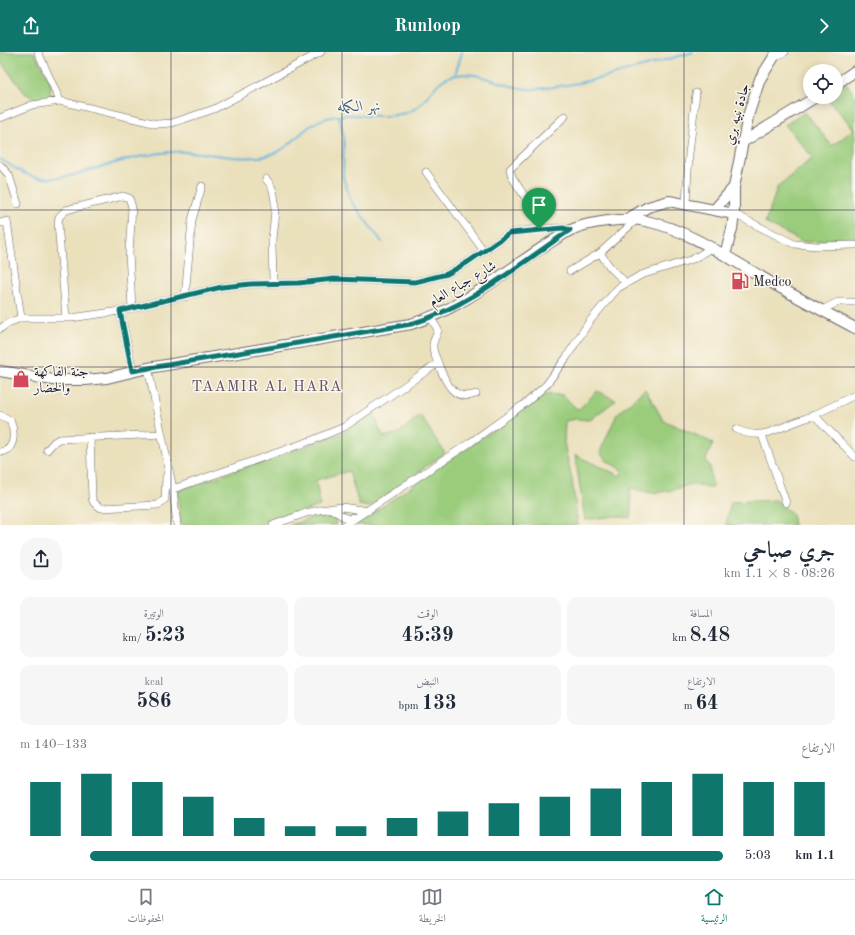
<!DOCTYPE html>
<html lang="ar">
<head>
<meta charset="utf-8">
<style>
  :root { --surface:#fff; --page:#f6f6f7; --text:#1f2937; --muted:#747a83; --line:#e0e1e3; --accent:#0f766e }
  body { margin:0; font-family:"Old Standard TT",Amiri,serif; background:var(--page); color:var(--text); direction:rtl; height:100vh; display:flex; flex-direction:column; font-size:15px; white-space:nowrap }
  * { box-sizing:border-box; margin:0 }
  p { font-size:13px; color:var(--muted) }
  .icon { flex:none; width:22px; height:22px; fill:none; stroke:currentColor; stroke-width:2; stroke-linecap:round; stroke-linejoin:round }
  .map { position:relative; height:473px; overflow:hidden; direction:ltr }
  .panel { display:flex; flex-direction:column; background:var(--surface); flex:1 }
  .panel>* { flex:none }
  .buttons { position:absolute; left:803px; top:12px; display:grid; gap:8px }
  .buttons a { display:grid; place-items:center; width:40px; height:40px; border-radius:50%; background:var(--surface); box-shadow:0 2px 10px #0003; font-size:20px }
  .pin { position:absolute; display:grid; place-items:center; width:34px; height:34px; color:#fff; margin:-41px -17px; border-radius:50% 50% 50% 0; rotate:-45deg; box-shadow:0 0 4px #0007 }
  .pin .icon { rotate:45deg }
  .round { display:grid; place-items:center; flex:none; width:42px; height:42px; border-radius:16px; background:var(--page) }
  .overview { display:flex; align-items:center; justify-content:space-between; height:68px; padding:0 20px }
  h1 { font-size:22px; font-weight:600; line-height:30px }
  .metrics { display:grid; grid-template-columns:repeat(3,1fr); gap:6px; height:68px; padding:4px 20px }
  .metrics div { display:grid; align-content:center; border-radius:10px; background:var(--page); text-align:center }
  .metrics b { font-size:20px; font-weight:600 }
  .metrics small { font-size:11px; font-weight:400 }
  .metrics p { font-size:11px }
  .chart { height:112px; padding:8px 20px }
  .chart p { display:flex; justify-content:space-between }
  .chart svg { width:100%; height:72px; margin-top:4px; stroke:var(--accent); stroke-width:6 }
  ul { padding:0 20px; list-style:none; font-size:13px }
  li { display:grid; grid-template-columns:64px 48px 1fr; align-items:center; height:30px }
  li i { height:10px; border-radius:5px; background:var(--accent) }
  header { display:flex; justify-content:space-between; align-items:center; height:52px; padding:0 20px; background:var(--accent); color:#fff; font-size:18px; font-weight:600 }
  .tabs { display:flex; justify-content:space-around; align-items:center; height:56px; border-top:1px solid var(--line); background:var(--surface); font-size:11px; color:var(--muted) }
  .tabs a { display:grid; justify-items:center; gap:2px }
  .tabs .current { color:var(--accent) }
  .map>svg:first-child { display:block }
  .green { fill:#9acc7c; stroke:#5e775c }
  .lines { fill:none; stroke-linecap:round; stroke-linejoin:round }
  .stream { stroke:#62b4dd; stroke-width:2 }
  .street-casing { stroke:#686468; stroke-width:8 }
  .secondary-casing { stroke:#686468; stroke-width:12 }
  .street { stroke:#fff; stroke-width:7 }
  .secondary { stroke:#fff; stroke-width:10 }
  .route-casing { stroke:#fff; stroke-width:8 }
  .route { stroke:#0f766e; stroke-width:5 }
  .grid { fill:none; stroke:#22223b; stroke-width:1; stroke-opacity:0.55 }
  .labels { text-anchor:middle; stroke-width:3; stroke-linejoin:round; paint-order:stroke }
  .street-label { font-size:14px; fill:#22223b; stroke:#fbf7ec }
  .poi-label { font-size:14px; fill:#22223b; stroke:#fbf7ec; text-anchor:start }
  .water-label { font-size:15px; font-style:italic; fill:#3c5c7c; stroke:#fbf7ec }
  .neighbourhood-label { font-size:15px; letter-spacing:1px; fill:#645068; stroke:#fbf7ec }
</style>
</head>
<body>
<header><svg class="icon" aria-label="forward" viewBox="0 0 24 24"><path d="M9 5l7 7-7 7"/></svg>Runloop<svg class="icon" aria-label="share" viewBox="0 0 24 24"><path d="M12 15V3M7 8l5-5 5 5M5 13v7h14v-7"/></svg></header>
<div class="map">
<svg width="855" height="473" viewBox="0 0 855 473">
  <rect width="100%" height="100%" fill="#fbf7ec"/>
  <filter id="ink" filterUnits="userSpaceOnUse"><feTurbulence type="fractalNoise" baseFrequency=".025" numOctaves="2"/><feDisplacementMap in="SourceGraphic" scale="8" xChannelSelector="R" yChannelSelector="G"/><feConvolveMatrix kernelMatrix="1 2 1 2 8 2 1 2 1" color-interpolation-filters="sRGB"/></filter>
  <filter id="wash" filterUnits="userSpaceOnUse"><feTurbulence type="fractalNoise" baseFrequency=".012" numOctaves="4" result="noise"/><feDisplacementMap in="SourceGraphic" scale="16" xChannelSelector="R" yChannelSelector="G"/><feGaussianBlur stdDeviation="0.9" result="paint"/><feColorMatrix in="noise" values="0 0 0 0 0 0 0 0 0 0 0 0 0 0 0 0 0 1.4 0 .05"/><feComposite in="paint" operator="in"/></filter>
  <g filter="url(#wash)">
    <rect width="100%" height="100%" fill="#eae0bc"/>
    <path class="green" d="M0 0H34L51 30 50 47 37 48 25 41 0 9Z
      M846 31 855 43V188L803 190 765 171 778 134 813 106 785 73 805 60 832 94 854 77 826 45H836V37Z
      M645 337 663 368 713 391 706 408 710 415 712 436 691 432 669 439 652 441 630 436 632 459 630 466 616 464 585 468 575 403 620 424 623 419 606 408 600 400 617 362Z
      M597 339 616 348 590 368 576 367 565 369 564 391 572 428 578 473H355L546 342 563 343 578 358Z
      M374 359 379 377 384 385 399 381 420 363 445 401 369 455 359 453 349 419 316 428 320 454 275 467 261 473H181L177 439 343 381Z
      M776 448 792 462 794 473H726L731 450Z
      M323 462C332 462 335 464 336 473H290Z"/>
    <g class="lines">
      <path class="stream" d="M455 23 462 0
        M339 64 344 85 343 125 351 149 382 190
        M0 107C14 115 27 126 43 126 63 128 83 120 101 115 124 108 149 101 173 100 204 98 239 111 269 103 293 97 301 73 327 66 355 58 384 70 411 59 429 51 433 26 456 23 481 18 503 36 528 37 536 38 545 36 553 35 601 29 647 13 693 0"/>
    </g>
  </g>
  <g filter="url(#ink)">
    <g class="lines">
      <g class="street-casing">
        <path id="street" d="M38 0 60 49
          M773 6 785 0
          M0 66 32 53 60 49 157 72 172 71 214 57 321 0
          M0 113 9 123 18 152
          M426 120 484 199
          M266 127C281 142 273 170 272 188 272 202 273 217 273 231
          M686 151 689 102 696 41
          M734 162 794 192 817 194 855 193
          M0 171 7 169 21 266
          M539 177 538 165 512 125 510 117 565 64
          M570 219 600 201
          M626 231 610 215 600 201 636 168
          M185 245 192 168 202 134
          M822 258 838 250H855
          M120 259 133 319
          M66 266 58 171 59 165 66 158 123 144 129 146 132 155 129 201 132 256
          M431 266 438 278C437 283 433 288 433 293 432 300 437 307 439 314 446 331 454 350 476 342
          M0 277 8 271 21 266H71L120 259 222 235 251 232 299 231 334 227 415 230 447 222 468 210 510 181 539 177 563 176 570 178
          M148 316 173 437 177 473
          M0 363 10 368C15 379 16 399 0 400
          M814 363 855 405
          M736 377C746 382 758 384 770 380L814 363 855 343
          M762 383 786 451
          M90 385 92 446 94 451 101 456 158 453 165 447 166 426 168 419
          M47 398 54 390 59 387 162 382
          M173 437 313 388 344 375 438 311
          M331 457 351 469 352 465
          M273 473 306 461 319 458 342 455 368 459
          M345 473 471 390 527 350 546 333 566 306 589 270 618 236 641 223 693 207 711 196"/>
      </g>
      <g class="secondary-casing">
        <path id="secondary" d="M836 32 855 19
          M741 91 816 45
          M715 157 734 135
          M627 167 648 155 669 149 734 162
          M725 203 732 177 734 162V135L748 64 760 27 777 0
          M0 319 53 328H85L107 326 148 316 411 272C471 254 515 209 569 179 585 170 628 165 646 169 688 178 727 205 765 227 794 244 825 260 855 276"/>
      </g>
      <use href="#street" class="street"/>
      <use href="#secondary" class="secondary"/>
    </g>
  </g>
  <g class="lines" filter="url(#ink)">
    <g class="route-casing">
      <path id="route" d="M563 176 570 178C520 212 469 255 411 272L132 319 120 259 222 235 251 232 299 231 334 227 415 230 447 222 468 210 510 181Z"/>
    </g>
    <use href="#route" class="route"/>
  </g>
  <path class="grid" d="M171 0V473M342 0V473M513 0V473M684 0V473M0 158H855M0 315H855"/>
  <defs>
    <g id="fuel-bare" transform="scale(1.38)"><path d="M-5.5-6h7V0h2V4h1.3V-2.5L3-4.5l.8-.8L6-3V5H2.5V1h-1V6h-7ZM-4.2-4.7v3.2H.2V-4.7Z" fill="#d1495b" stroke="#fbf7ec" stroke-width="2.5" paint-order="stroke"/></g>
    <g id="shop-bare" transform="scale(1.38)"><path d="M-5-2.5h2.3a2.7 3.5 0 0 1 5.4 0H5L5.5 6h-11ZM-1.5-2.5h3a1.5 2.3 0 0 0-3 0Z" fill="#d1495b" stroke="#fbf7ec" stroke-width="2.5" paint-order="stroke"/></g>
  </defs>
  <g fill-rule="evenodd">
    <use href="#fuel-bare" x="740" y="229"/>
    <use href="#shop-bare" x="21" y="327"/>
  </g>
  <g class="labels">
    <g class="street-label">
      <text transform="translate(736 62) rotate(-75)" y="5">جادة نبيه بري</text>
      <text transform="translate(462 231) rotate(-31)" y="5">شارع جباع العام</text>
    </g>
    <g class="poi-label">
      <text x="753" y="234">Medco</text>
      <text x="34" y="324">جنة الفاكهة<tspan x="34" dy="16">والخضار</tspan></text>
    </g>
    <g class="water-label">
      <text transform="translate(359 54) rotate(-1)" y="5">نهر الكمله</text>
    </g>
    <g class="neighbourhood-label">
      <text x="267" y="339">TAAMIR AL HARA</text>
    </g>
  </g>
</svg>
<div class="buttons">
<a><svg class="icon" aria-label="locate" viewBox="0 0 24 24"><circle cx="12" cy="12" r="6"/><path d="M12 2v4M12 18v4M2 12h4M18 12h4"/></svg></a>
</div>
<div class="pin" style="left:539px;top:177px;background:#1e9e55"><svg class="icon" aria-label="arrive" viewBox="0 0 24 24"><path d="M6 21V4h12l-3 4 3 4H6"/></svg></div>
</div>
<section class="panel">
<div class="overview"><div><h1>جري صباحي</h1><p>08:26 · 8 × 1.1 km</p></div><a class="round"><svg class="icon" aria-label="share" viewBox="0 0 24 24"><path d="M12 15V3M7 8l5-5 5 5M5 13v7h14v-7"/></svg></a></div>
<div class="metrics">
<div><p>المسافة</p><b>8.48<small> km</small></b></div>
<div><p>الوقت</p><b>45:39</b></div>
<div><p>الوتيرة</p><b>5:23<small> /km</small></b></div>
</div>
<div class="metrics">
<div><p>الارتفاع</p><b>64<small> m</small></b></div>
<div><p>النبض</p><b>133<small> bpm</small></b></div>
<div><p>kcal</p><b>586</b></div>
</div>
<div class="chart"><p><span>الارتفاع</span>133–140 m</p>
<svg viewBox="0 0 160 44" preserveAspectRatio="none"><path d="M5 44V11M15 44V6M25 44V11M35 44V20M45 44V33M55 44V38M65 44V38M75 44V33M85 44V29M95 44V24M105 44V20M115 44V15M125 44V11M135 44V6M145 44V11M155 44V11"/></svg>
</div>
<ul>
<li><b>1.1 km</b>5:03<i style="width:90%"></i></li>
</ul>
</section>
<nav class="tabs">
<a class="current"><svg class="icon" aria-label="home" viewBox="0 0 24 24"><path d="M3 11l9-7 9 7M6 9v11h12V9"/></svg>الرئيسية</a>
<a><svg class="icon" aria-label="map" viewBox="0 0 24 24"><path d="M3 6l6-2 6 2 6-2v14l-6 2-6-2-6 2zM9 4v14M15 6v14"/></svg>الخريطة</a>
<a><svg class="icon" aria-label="saved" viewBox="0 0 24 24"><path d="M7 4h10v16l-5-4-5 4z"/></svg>المحفوظات</a>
</nav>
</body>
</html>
